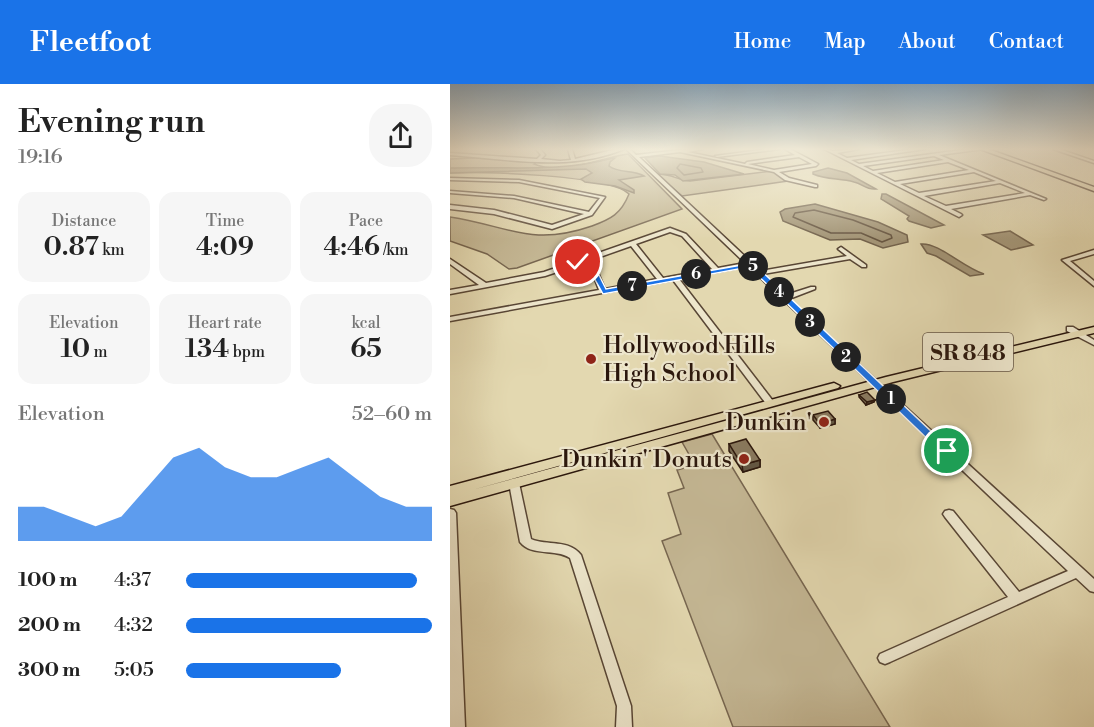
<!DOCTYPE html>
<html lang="en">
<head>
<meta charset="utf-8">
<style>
  :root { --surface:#fff; --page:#f6f6f6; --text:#222; --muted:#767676; --accent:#1a73e8 }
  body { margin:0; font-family:"Libre Bodoni",serif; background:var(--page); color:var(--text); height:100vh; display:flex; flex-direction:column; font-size:22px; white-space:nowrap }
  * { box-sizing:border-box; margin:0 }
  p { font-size:20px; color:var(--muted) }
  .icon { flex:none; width:33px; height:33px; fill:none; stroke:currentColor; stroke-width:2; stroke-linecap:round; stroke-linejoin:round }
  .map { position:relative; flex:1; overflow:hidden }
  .sheet { display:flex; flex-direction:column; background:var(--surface); width:450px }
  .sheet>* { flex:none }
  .pin { position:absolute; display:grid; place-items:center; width:51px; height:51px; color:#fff; margin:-26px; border:3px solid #fff; border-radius:50%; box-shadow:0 2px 6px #0007 }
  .km { position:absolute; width:30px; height:30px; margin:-15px; border-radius:50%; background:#222; color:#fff; font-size:16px; line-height:30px; text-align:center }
  .round { display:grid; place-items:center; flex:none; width:63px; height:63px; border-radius:24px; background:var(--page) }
  .head { display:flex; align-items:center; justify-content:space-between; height:102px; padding:0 18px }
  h1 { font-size:33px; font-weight:600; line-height:45px }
  .metrics { display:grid; grid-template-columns:repeat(3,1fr); gap:9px; height:102px; padding:6px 18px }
  .metrics div { display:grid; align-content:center; border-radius:15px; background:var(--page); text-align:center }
  .metrics b { font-size:26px; font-weight:600 }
  .metrics small { font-size:16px; font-weight:400 }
  .metrics p { font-size:16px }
  .chart { height:168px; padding:12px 18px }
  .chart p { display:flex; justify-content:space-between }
  .chart svg { width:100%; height:108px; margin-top:6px; fill:var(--accent); opacity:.7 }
  ul { padding:0 18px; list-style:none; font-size:20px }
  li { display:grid; grid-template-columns:96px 72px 1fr; align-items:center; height:45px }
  li i { height:15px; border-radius:8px; background:var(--accent) }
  header { display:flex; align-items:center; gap:36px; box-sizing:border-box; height:84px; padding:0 30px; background:var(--accent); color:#fff }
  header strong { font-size:28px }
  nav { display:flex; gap:33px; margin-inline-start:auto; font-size:21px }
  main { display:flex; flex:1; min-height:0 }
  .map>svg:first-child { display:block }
  .green { fill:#c4b794; stroke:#776650; stroke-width:1.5 }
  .water { fill:#a49678; stroke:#73634d; stroke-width:1.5 }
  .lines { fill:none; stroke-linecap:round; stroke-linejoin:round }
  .shore { stroke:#675642; stroke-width:1.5 }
  .minor-casing { stroke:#584635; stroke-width:3 }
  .major-casing { stroke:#2a160c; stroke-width:3 }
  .minor { fill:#ede6cc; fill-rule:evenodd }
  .major { fill:#e3d8b0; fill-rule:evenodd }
  .wall { fill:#776a53; stroke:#2a160c; stroke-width:1.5 }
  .shaded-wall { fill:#615644; stroke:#2a160c; stroke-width:1.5 }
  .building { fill:#8a7b61; stroke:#2a160c; stroke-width:1.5 }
  .route { fill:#1a73e8; stroke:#fff; stroke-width:1.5 }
  .poi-dot { fill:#8f2418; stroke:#ede6cc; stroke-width:2 }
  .labels { text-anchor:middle; stroke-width:4.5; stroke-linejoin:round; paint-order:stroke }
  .shield { fill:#ede6cc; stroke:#645446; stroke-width:1.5 }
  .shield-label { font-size:22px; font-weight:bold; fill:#2a160c }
  .poi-label { font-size:24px; fill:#2a160c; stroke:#ede6cc; text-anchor:end }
</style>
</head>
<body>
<header>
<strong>Fleetfoot</strong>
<nav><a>Home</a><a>Map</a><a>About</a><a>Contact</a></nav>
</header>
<main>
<section class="sheet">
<div class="head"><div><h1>Evening run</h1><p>19:16</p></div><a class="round"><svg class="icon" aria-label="share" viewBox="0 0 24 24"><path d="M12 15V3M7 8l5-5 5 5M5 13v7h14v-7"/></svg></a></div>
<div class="metrics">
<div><p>Distance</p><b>0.87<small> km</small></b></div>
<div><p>Time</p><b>4:09</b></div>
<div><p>Pace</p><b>4:46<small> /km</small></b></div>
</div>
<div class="metrics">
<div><p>Elevation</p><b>10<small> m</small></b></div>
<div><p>Heart rate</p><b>134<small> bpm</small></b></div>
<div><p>kcal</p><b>65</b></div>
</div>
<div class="chart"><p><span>Elevation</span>52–60 m</p>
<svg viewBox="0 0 160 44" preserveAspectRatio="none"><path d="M0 44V30L10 30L20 34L30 38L40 34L50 22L60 10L70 6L80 14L90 18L100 18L110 14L120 10L130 18L140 26L150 30L160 30V44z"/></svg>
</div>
<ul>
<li><b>100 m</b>4:37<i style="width:94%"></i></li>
<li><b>200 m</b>4:32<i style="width:100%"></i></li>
<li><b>300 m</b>5:05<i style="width:63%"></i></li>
</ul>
</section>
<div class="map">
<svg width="644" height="643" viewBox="0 0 644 643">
  <rect width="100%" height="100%" fill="#e3d8b0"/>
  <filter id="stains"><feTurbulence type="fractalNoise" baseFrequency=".00333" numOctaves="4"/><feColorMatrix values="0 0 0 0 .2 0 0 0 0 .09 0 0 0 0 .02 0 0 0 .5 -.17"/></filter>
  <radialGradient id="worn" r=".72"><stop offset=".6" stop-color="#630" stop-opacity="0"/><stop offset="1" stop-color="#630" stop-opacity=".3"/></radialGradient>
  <path class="green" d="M178 70 232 125 67 184 59 185 37 170 0 157V133C59 142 81 163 142 142 161 135 171 130 179 110 160 91 30 87 0 89V75L45 73 87 78 84 80C113 92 150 74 178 70Z
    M323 87 338 97 232 112 206 90C225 90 225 96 240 97Z
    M262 350 440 643H283L212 457 231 450 218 409 234 404 227 386 245 381 232 358Z"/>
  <path class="water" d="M210 72 254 78 294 90 233 97 225 91 210 90 195 74Z
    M163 74H165L160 78 159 82C169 90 183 85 194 92L169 96 184 106V109L165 102 135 98 131 95 142 89 136 85 0 89V84C56 82 109 89 163 74Z
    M378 84 397 89 426 105C416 106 413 100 404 98 389 94 377 96 363 90V88Z
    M432 110H436L494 141 481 144 459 137 457 135 459 132 431 115Z
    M365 120 428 138 457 151 458 158 433 164 410 155 380 156 333 137 330 128 335 125Z
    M560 147 583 161 561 166 533 151Z
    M471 160C488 158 514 184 534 190L520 192 486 172 477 169Z"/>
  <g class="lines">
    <path class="shore" d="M230 80 251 84 253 88 234 91 227 84Z
      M364 126 403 136 441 151 442 154 432 158 411 149H381L343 133 345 129Z"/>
    <g class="minor-casing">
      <path id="minor" d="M86 65H90L95 71 91 75 110 77 121 76 118 65H122L125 75 167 65H174C120 88 57 75 0 71V69L87 75 91 71Z
        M176 65H180L186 71 229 66 253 65 238 68 295 80 297 78 345 71 335 65H340L368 80 366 82 329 88 339 94 367 101V103H365L335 96 324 88 230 68 189 73 301 178 303 179V181L310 187 397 172 388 165 391 163 416 181V183H412L400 175 313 190 336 211 361 203H365V205L339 215 427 297 644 495V508L640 507 626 494 440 578 435 580 430 578 428 574 430 570 558 513 495 433 493 430 495 427 499 426 503 427 569 508 618 487 298 182 229 195 323 317 324 319 320 322 317 321 223 196 0 237V233L149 206 144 193 128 181 95 192 0 210V206L29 201 0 180V175L36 199 94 188 220 144 236 150 268 184 295 179ZM349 73 362 80 324 86 298 80ZM220 148 232 152 262 185 213 194 186 160ZM181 162 207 195 155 205 149 191 133 179Z
        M318 65H330L267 73 265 72Z
        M374 65 383 67 409 65 387 69 397 74 464 65H475L401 76 409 80 518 65H534L489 71 596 115 594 116 580 111 501 125 511 130 512 131 509 133ZM484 72 494 76 423 87 413 82ZM498 78 519 86 445 98 427 89ZM524 88 546 97 469 109 450 100ZM550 99 575 109 496 122 474 112Z
        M603 65H609L644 77V79Z
        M0 94 69 96 155 113 142 131 102 145 44 130 0 125V121L44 126 102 141 134 130 64 114 0 109V107L64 112 139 128 150 114 69 98 0 96Z
        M644 166V170L620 177 644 197V202L612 176Z
        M617 243H623L644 256V261L617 247Z
        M64 395 68 396 69 399 81 455C97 462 119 455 131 471L181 622 182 643H166L167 622 120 474C105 464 82 473 70 458L59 399 60 396Z
        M0 425 4 426 6 429 15 643H0Z"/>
    </g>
    <g class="major-casing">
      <path id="major" d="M530 65H538L644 103V107Z
        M644 243V249L443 298 0 422V402L380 300 384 299 390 302 388 304 22 406 436 293Z"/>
    </g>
    <use href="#minor" class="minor"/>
    <use href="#major" class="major"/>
  </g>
  <path class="wall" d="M409 311 425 316 424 318 416 321 409 313Z
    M363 331 385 335V340L370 344 363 336Z
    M279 360 310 376V383L293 388 279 367Z"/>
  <path class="shaded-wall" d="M425 316 424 318 416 321 417 318Z
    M385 335V340L370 344V340Z
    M310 376V383L293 388 292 381Z"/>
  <path class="building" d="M417 308 425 316 417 318 409 311Z
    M378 327 385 335 370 340 363 331Z
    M296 355 310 376 292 381 279 360Z"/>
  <linearGradient id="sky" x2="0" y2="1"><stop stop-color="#8da8bb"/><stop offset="0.42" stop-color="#f2eddb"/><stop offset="1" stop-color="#f2eddb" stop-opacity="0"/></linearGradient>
  <rect width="644" height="155" fill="url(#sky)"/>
  <path class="route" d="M128 176 149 191 156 205 303 179 502 367 493 370 299 183 153 210 144 194 125 180Z"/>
  <g class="poi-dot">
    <circle cx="141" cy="275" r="6"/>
    <circle cx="374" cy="338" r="6"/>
    <circle cx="294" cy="375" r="6"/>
  </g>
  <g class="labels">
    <rect class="shield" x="473" y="249" width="90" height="38" rx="4.5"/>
    <g class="shield-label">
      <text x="518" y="276">SR 848</text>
    </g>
    <g class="poi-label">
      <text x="153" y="269" text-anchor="start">Hollywood Hills<tspan x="153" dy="28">High School</tspan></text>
      <text x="362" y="346">Dunkin'</text>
      <text x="282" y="383">Dunkin' Donuts</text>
    </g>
  </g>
  <rect width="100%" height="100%" filter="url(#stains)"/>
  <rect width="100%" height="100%" fill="url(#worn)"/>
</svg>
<div class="pin" style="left:497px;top:367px;background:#1e9e55"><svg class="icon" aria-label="arrive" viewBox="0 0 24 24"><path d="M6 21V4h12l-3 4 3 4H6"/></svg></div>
<div class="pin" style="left:128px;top:178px;background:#d93025"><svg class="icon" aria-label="check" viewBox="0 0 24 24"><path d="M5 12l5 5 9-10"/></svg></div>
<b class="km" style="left:441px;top:315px">1</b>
<b class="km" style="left:396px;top:273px">2</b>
<b class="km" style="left:360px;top:238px">3</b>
<b class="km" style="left:329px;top:208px">4</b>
<b class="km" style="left:303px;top:182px">5</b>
<b class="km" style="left:246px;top:190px">6</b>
<b class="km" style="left:182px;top:202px">7</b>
</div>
</main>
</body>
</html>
